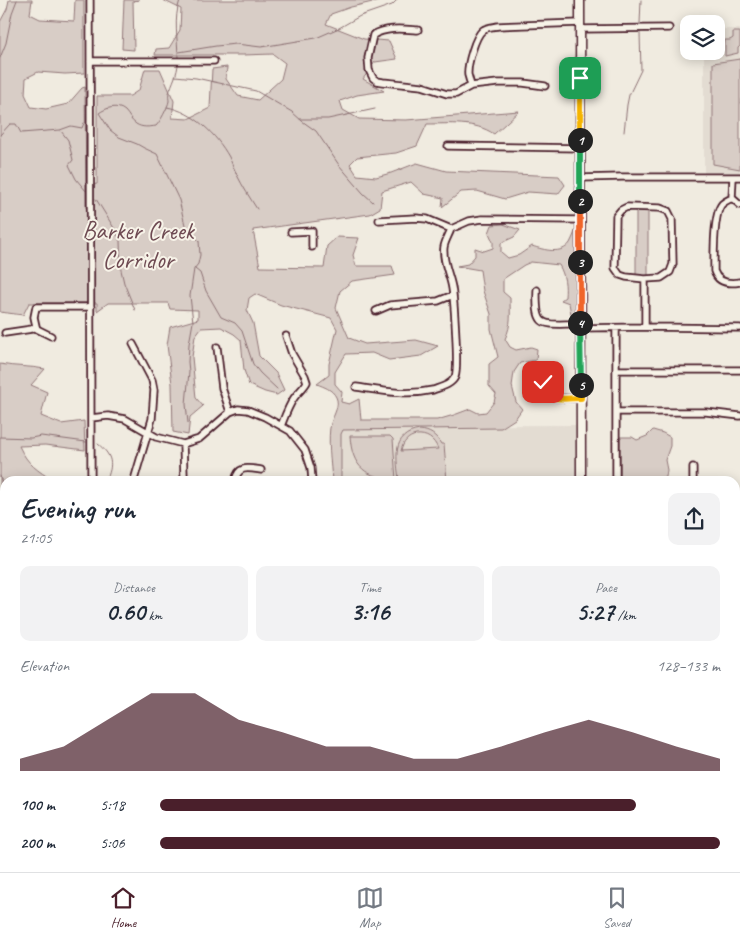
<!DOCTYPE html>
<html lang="en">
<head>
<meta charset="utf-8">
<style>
  :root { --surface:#fff; --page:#f2f2f3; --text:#1f2937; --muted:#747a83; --line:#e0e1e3; --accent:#4a1f2b }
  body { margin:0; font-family:Caveat,sans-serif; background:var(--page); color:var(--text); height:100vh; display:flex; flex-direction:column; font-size:19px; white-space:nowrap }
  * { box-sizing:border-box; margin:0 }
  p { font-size:16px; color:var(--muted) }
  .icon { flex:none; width:28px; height:28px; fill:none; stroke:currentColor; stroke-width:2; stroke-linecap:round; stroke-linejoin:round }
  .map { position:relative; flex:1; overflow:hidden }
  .side { position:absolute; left:0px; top:476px; width:740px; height:396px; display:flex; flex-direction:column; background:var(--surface); border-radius:15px 15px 0 0; box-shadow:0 2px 12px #0003 }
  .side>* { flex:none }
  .controls { position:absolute; left:680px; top:15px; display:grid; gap:10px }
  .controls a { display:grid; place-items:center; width:45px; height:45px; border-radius:10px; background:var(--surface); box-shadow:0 2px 12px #0003; font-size:25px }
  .pin { position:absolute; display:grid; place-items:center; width:42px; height:42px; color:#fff; margin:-21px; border-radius:10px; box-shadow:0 2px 8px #0006 }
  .km { position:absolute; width:25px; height:25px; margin:-12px; border-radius:50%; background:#222; color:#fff; font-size:14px; line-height:25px; text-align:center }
  .round { display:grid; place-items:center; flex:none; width:52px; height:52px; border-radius:10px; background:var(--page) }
  .overview { display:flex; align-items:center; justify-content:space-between; height:85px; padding:0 20px }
  h1 { font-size:28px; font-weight:800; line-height:38px }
  .metrics { display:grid; grid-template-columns:repeat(3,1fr); gap:8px; height:85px; padding:5px 20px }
  .metrics div { display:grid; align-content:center; border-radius:10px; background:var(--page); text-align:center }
  .metrics b { font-size:25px; font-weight:800 }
  .metrics small { font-size:14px; font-weight:400 }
  .metrics p { font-size:14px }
  .chart { height:140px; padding:10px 20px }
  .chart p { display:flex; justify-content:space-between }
  .chart svg { width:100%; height:90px; margin-top:5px; fill:var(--accent); opacity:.7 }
  ul { padding:0 20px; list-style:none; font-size:16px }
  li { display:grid; grid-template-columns:80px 60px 1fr; align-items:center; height:38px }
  li i { height:12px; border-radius:6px; background:var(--accent) }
  .menu { display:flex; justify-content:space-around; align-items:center; height:70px; border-top:1px solid var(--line); background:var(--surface); font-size:14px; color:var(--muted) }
  .menu a { display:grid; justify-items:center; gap:2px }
  .menu .on { color:var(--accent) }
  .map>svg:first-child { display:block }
  .built { fill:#e3dcd2 }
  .green { fill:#d8cdc6; stroke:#917678; fill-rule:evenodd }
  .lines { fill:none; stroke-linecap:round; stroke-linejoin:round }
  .stream { stroke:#8b6f72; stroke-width:1 }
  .minor-casing { stroke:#4a1f2b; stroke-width:9 }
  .major-casing { stroke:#4a1f2b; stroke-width:11 }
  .minor { stroke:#f7f3e8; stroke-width:5.5 }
  .major { stroke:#f7f3e8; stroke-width:8 }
  .split-1-casing { stroke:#fff; stroke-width:10 }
  .split-2-casing { stroke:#fff; stroke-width:10 }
  .split-3-casing { stroke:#fff; stroke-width:10 }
  .split-4-casing { stroke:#fff; stroke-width:10 }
  .split-5-casing { stroke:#fff; stroke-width:10 }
  .split-6-casing { stroke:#fff; stroke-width:10 }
  .split-1 { stroke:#f5b400; stroke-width:6 }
  .split-2 { stroke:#22a559; stroke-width:6 }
  .split-3 { stroke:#f0652b; stroke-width:6 }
  .split-4 { stroke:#f0652b; stroke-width:6 }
  .split-5 { stroke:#22a559; stroke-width:6 }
  .split-6 { stroke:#f5b400; stroke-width:6 }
  .labels { text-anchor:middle; stroke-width:4; stroke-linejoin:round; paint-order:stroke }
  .park-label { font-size:25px; fill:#6e4a52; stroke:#f7f3e8 }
</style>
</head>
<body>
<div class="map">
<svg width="740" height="872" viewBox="0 0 740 872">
  <rect width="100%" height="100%" fill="#f0ebe0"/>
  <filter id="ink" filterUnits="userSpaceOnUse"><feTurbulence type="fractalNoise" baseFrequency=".02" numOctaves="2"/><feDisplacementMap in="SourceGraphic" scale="10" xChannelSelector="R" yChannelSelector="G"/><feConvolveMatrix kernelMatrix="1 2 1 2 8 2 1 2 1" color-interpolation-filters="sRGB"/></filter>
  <g filter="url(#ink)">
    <path class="built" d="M716 29H740V177H704V51H716Z
      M581 425V481H336V426Z"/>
    <path class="green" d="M9 0H32L30 14 40 19 74 21 75 0H84V73L65 74 38 72 26 78 25 94 31 107 46 109 68 104 82 88 85 87 86 208H91L90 185 97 184V96H130L139 90 145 69H160L174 101 172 118 188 119 210 108 212 69 227 67 226 79 238 96 258 100 281 79 285 63 273 54 243 55H155L156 49 169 48 180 30 181 9 163 0H381L351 7 331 14 326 24 364 39 389 41 397 59 375 62 363 79 384 91 357 95 340 101 343 110 359 119 406 120 519 111 494 134C475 121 449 124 427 124L417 146 396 153 357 157 350 164 357 175 376 177 391 173 417 163 446 171 559 176 565 185 558 194 528 192 505 199 477 191 461 192 442 207 443 198 424 194 411 182 382 191 380 208 370 214 253 230 260 267 324 268 327 246 337 237 359 238 353 255 356 266H392L395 275 352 281 340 291 336 308 349 338 365 344 416 340 438 346 421 356 389 360 372 353 346 354 335 372V384L342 392 341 402 349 404 359 399 361 420H437L454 415 470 409 478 413 486 412 494 402 496 394 489 386V364L498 357 491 329V314L483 291 480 270 457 266 468 264 475 256V248L484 251 493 248V242L489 233 492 225 503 224 520 230 514 237 501 243V252L508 258 519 255 532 246C544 250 562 255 570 243 572 239 574 235 575 231L576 314H571L569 303 561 300 565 297C566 285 565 276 559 265L531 262 524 265 503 279V292L510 298C510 314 512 324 505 339L510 347 516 350 531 347 537 349 536 360 520 363 514 372 512 386 516 402 522 409 515 419 501 428 343 430 341 434V481H332C331 465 327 437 331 423 334 414 340 405 336 397 332 389 324 387 317 384L329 375V364L337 329 331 318 281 305 255 294 249 298 247 310 253 323 259 356 276 373 284 390 277 395 265 392 249 385 244 370 241 340 234 334 221 327 201 328 195 336 192 357 196 398 203 406 190 417 188 435 173 432 172 384 167 345 170 327 198 319V310L170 309 168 303H108L97 311V303H29L23 315 0 312V22L7 9Z
      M124 0H139L133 1 134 50 122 49Z
      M733 32H740V46L738 48V53L725 56V40H730L733 38Z
      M740 59V169L713 164V63Z
      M636 211H648V276H636Z
      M0 364C15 367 30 366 45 369L31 385 47 392 41 416 61 424 84 421 85 450 45 445 19 446C28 465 37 470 54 481H5V868H93V872H0Z
      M420 430C430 431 436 435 441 444H444L447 481H399C397 460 390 434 420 430ZM416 435C427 434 434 439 438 449L401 451C403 442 408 437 416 435Z
      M653 430 663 433 670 437V446L665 460 667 470 666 477 658 481H620V437H632L637 440 647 436Z
      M350 436H390L393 439 396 480C366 477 352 468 350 436Z
      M740 750V788H735V753Z"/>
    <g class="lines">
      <path class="stream" d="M640 24 641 0
        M179 52 216 46 236 44 261 47 316 38 339 28 360 16 392 5 397 0
        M0 58 6 43 12 13 17 0
        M178 59C178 38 173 20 180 0
        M178 63C178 73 172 83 169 93 168 96 169 99 169 101 168 107 160 122 156 126 149 127 142 128 136 124 131 121 129 115 125 111 117 104 106 108 99 113L110 130 119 137 137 144 144 148 157 154 179 200 185 225 199 241 200 255 198 264 194 269 190 296 193 322 189 344 188 362 189 372 186 404 188 423
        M175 76 196 78 256 91 292 112 302 121 316 131 339 165 363 193 373 202
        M167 107C194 112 216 134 229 157 232 163 234 169 237 175 243 187 250 198 257 209
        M300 119H328L375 109
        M61 131 68 140 73 160 69 165 76 179 86 191
        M624 132 627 105 629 95 641 70 640 33
        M0 135 10 124H16L21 133 60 130 71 126 82 128 84 123
        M96 199 114 228 120 241 121 270 124 283 135 310
        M195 269 200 273 206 291 221 317 235 323 242 331 253 364 260 373 277 389
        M0 437 31 438 41 436 86 442
        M98 444C112 455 114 464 106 481
        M0 476 5 492
        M0 564 5 548
        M0 577 3 592 0 603
        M735 771 740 774"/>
      <g class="minor-casing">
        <path id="minor" d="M90 0 91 481
          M580 29 669 28
          M418 30C402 29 387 27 373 35L368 58 369 70 373 78 377 81 383 82 422 86 447 94H456L471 86 498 83H523L545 86
          M90 61H214
          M471 86C470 82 469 78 468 75 467 65 475 36 483 30 487 27 493 27 498 26L580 23
          M448 146 580 148
          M580 178 622 177H740
          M732 198C728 200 725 201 722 204 713 214 714 257 714 271 718 283 729 284 740 282
          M732 198 733 177
          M732 198 740 205
          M627 207 660 208 668 211 672 219 673 264 670 272 661 278 645 279 626 277 620 275 615 268 616 216 621 210Z
          M379 220 416 218 427 219 451 229
          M291 232 312 231V247
          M645 279V327
          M537 290C536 329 541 324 577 324L580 328 645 327 740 328
          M376 311 390 305 438 301 453 295
          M36 326 37 329 51 336
          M5 333 32 329 36 326 34 317 36 307H91
          M133 344 152 380 154 390 152 419 134 480
          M217 347 222 388 230 412
          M616 370H740
          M543 379C543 403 563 398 581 398
          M356 387C383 391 406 396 433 390 441 387 451 385 455 377 459 368 454 300 452 288 450 275 442 261 444 247 445 241 449 235 451 229L469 221 482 219 580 220
          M616 412H706L740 416
          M91 418 108 416 125 419 156 437 183 444 199 439 230 412 238 409 248 410 265 417 290 431 305 450 311 468 312 481
          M281 426C285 416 288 407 294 398 298 392 304 388 307 382L305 376 292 354 286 336
          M183 444 184 476
          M693 467V481
          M235 481C238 465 248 468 261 470
          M616 481V328
          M740 529 739 560 740 602
          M735 609H740
          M735 660C740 645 739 629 740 614
          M735 691 740 695
          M735 710 740 707
          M361 868 362 872
          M422 868 423 872
          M492 868 494 872
          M692 868 699 872
          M93 872V868
          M186 872V868
          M627 872 633 869 640 868"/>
      </g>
      <g class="major-casing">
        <path id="major" d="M580 0 581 481
          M0 797H5
          M735 797H740
          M585 868V872"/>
      </g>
      <use href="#minor" class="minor"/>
      <use href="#major" class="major"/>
    </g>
  </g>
  <g class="lines" filter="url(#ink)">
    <g class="split-1-casing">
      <path id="split-1" d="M580 78V140"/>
    </g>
    <g class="split-2-casing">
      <path id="split-2" d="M580 140V201"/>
    </g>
    <g class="split-3-casing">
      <path id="split-3" d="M580 201V262"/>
    </g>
    <g class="split-4-casing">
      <path id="split-4" d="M580 262V323"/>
    </g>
    <g class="split-5-casing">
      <path id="split-5" d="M580 323 581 385"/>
    </g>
    <g class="split-6-casing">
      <path id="split-6" d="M543 382C544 385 544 388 545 391 551 402 571 398 581 398V385"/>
    </g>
    <use href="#split-1" class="split-1"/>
    <use href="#split-2" class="split-2"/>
    <use href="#split-3" class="split-3"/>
    <use href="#split-4" class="split-4"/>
    <use href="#split-5" class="split-5"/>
    <use href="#split-6" class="split-6"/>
  </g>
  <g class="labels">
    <g class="park-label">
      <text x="138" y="239">Barker Creek<tspan x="138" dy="29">Corridor</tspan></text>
    </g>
  </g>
</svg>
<div class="controls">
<a><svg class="icon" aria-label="layers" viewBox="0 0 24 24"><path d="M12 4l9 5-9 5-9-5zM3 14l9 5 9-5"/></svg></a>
</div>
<div class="pin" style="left:580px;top:78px;background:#1e9e55"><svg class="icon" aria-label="arrive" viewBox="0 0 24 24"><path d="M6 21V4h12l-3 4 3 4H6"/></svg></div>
<div class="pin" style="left:543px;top:382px;background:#d93025"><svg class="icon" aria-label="check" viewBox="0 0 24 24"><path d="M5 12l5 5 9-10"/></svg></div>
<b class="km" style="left:580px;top:140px">1</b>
<b class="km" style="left:580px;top:201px">2</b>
<b class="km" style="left:580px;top:262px">3</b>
<b class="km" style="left:580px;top:323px">4</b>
<b class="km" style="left:581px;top:385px">5</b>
<section class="side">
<div class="overview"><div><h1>Evening run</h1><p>21:05</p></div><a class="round"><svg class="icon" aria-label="share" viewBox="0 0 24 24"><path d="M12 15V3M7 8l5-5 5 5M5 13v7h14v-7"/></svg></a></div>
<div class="metrics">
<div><p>Distance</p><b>0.60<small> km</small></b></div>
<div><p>Time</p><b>3:16</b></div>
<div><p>Pace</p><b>5:27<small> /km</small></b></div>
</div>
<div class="chart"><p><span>Elevation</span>128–133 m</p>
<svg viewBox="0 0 160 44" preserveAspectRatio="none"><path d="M0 44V38L10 32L20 19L30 6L40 6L50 19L60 25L70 32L80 32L90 38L100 38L110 32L120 25L130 19L140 25L150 32L160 38V44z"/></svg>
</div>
<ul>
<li><b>100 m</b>5:18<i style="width:85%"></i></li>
<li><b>200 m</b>5:06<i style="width:100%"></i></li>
</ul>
</section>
</div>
<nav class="menu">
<a class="on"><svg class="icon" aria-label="home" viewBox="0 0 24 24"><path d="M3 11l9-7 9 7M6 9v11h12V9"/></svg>Home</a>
<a><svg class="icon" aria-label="map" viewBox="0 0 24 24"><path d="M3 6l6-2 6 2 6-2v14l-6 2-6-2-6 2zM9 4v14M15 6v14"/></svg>Map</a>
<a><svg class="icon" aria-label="saved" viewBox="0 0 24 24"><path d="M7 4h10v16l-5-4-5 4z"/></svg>Saved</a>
</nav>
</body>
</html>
